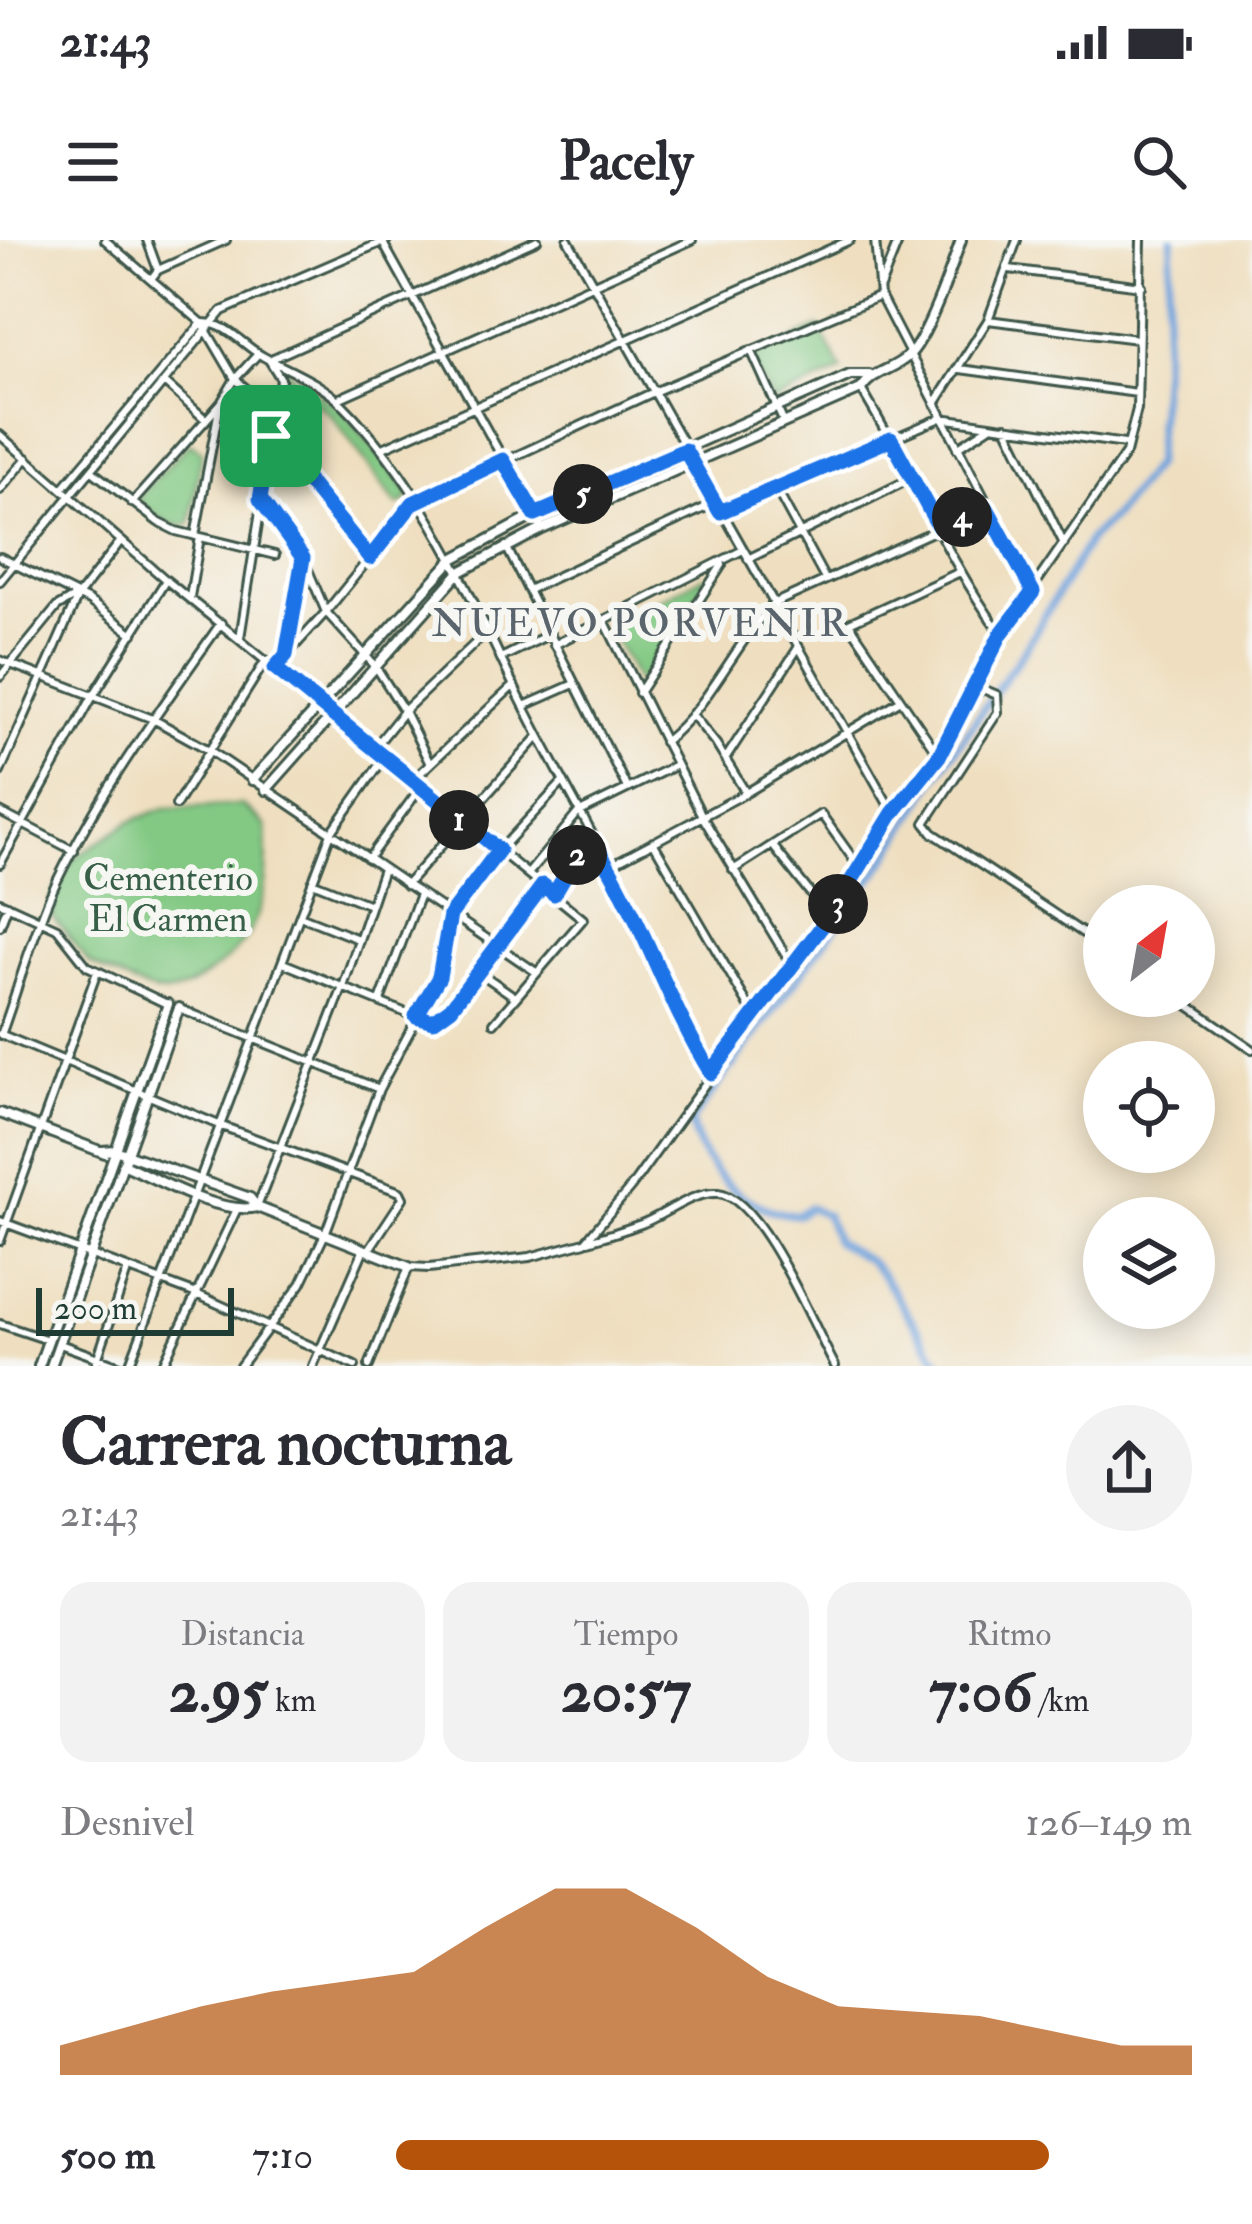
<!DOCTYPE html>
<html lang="es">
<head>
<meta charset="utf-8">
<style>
  :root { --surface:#fff; --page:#f2f2f3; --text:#2b2b33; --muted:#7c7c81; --accent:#b45309 }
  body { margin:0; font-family:"IM FELL Double Pica",serif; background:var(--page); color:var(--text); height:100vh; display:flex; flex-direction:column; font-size:45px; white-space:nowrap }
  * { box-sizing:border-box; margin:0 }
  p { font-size:39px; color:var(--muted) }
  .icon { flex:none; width:66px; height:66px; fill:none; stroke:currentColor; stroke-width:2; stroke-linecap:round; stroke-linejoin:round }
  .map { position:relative; height:1126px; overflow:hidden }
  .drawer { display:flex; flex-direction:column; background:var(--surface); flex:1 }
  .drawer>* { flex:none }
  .needle { width:78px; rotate:31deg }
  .fabs { position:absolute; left:1083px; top:645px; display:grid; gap:24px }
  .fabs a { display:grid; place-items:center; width:132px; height:132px; border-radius:50%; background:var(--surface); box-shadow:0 6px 30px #0003; font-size:60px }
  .scale { position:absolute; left:36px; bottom:30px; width:198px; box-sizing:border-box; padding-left:12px; border:6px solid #1f3d34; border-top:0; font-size:33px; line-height:42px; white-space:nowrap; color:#1f3d34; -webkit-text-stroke:9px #f6f6f2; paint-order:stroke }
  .pin { position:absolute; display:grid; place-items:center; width:102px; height:102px; color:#fff; margin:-51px; border-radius:24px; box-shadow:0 6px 18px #0006 }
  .km { position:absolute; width:60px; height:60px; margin:-30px; border-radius:50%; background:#222; color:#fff; font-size:33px; line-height:60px; text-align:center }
  .round { display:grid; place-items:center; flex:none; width:126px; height:126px; border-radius:63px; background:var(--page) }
  .overview { display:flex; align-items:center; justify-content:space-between; height:204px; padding:0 60px }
  h1 { font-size:66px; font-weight:700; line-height:90px }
  .figures { display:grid; grid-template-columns:repeat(3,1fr); gap:18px; height:204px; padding:12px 60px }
  .figures div { display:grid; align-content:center; border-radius:30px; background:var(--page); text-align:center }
  .figures b { font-size:60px; font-weight:700 }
  .figures small { font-size:33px; font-weight:400 }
  .figures p { font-size:33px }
  .chart { height:336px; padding:24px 60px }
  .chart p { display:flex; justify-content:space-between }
  .chart svg { width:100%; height:216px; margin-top:12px; fill:var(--accent); opacity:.7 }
  ul { padding:0 60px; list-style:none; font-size:39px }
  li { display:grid; grid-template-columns:192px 144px 1fr; align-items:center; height:90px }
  li i { height:30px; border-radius:15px; background:var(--accent) }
  .status { display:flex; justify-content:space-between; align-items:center; height:84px; padding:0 60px; background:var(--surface); direction:ltr }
  .status svg { height:33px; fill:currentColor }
  header { display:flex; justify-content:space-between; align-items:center; height:156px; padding:0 60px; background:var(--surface); font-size:54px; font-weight:700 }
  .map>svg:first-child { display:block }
  .green { fill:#83c984; stroke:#51835c; stroke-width:3 }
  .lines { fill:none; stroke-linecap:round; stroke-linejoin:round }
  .canal { stroke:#70a2db; stroke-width:8 }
  .minor-casing { stroke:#3e5549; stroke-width:12 }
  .tertiary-casing { stroke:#3e5549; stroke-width:14 }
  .minor { stroke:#fff; stroke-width:6 }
  .tertiary { stroke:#fff; stroke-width:8 }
  .route-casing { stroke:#fff; stroke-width:24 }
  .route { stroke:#1a73e8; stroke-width:15 }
  .labels { text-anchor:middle; stroke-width:12; stroke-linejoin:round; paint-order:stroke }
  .park-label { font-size:36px; fill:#386048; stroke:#f6f6f2 }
  .neighbourhood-label { font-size:39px; letter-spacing:3px; fill:#59646c; stroke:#f6f6f2 }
</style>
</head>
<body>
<div class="status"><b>21:43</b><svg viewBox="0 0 49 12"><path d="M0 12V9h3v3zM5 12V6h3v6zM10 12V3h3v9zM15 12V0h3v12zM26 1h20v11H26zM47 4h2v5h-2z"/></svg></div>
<header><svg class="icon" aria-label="menu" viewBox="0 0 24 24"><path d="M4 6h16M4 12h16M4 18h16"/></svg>Pacely<svg class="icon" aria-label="search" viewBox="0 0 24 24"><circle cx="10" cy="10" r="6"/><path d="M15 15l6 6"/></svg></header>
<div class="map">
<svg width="1252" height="1126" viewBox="0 0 1252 1126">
  <rect width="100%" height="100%" fill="#f6f6f2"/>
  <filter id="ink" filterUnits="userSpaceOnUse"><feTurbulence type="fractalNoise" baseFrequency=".00833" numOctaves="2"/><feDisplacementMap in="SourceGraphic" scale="24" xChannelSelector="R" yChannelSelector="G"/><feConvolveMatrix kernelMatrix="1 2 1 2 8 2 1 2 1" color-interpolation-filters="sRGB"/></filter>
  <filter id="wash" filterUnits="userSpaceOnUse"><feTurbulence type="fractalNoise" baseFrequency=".004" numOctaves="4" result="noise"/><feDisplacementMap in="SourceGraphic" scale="48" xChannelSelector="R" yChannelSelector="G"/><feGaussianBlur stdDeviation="2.7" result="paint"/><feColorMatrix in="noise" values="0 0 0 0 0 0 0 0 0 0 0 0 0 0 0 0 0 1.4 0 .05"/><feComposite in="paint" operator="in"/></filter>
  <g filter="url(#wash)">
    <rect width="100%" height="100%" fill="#efdfc0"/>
    <path class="green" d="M819 87 842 130 773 162 752 119Z
      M280 126 341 169 409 252 407 261 397 265 332 176 277 130Z
      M189 203 202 211 190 284C170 290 154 274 140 262V255Z
      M704 336 706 339 639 445 609 387Z
      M242 565 266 586C269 648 265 696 209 733 198 741 181 753 167 753 144 753 111 732 89 723L52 676 55 665 50 660 74 618 131 581 165 568Z"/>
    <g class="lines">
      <path class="canal" d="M942 1126 882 1035 868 1020 836 1002 826 975 809 967 798 975C748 973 699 930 691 881L887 618 936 537 1025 409 1090 299 1115 275 1155 224 1172 0"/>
    </g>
  </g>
  <g filter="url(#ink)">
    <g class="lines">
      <g class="minor-casing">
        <path id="minor" d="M105 0 202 83C227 82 243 106 264 117 290 131 320 142 342 164 420 242 465 344 512 442 542 505 578 566 610 628 644 696 670 767 710 832
          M147 0 158 30 151 39
          M568 0 893 573
          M875 0 880 56 1033 352
          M383 3 542 289
          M1009 29 1142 46
          M158 30 226 0
          M880 47 899 0
          M988 80 1137 99
          M751 110 784 183
          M960 129 1137 153
          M164 142 205 179
          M861 149C910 229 946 318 1001 394
          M338 159 692 0
          M935 164 988 80 1017 0
          M1006 186 1064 304
          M0 195 166 340 583 679 494 783
          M271 196 370 318
          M383 208 850 0
          M957 208 989 187
          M92 231 158 282 176 291 275 315
          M775 247 825 339
          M63 248 202 83 235 139 274 172
          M0 250 27 218
          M262 262 303 318 326 372 376 427 404 471 430 524
          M132 263 221 163 235 139 257 115
          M720 272 941 178 1125 204
          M195 296 220 164
          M506 306 627 548
          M0 317 89 361 133 394
          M748 319 912 238
          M0 341 222 71 387 0
          M528 350 715 263
          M190 357 200 297
          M605 382 702 576 791 724
          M240 398 281 139 269 120 537 0
          M554 405 741 311
          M286 411 303 318
          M501 418 550 394
          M0 420 153 479 209 510 536 732
          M275 428 326 372 414 263 656 151 880 56
          M0 437 57 367 74 357
          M639 453 722 325
          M977 453 983 449 997 455 998 472 925 583 933 593 1104 707
          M524 466 574 444
          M692 474 716 504 746 553
          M664 502C710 466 733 406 773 364L987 267
          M375 507 404 471 487 392
          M939 516 849 383 960 332
          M726 518 798 408
          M0 532 78 356 120 302
          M413 540 514 445
          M176 565 266 420
          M0 572 74 611
          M653 602 754 775
          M773 606 829 677
          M368 619 421 547
          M0 624 93 456 166 340
          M609 626 746 553 901 460
          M733 630 821 574 861 630
          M528 634 578 573 676 525
          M312 642 370 665
          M406 645 539 496
          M554 654 580 610 594 603
          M0 662 57 688 87 726 167 764
          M300 676 358 699
          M0 686 8 665
          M283 723 416 777 437 780 451 768 543 645
          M479 732 515 757
          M1175 756 1252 809
          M380 761 420 654
          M180 769 379 849
          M0 794 219 885 400 952 403 958 368 1011
          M1 795C17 751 32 698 50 656 94 559 160 470 221 383
          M257 967 343 747 383 629
          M0 981 194 1053 355 1126
          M0 1001 97 732
          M588 1001C606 996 624 990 641 984 665 975 693 951 718 953 761 956 815 1090 835 1126
          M0 1084 48 1100
          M60 1104 120 1126
          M95 1126 127 1031
          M129 1126 331 593 384 518
          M162 1126 237 969
          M240 1126 301 1044 325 994 379 849 439 737 450 675 499 611 562 543
          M313 1126 364 1009
          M369 1126 409 1027 429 1028 530 1017 585 1002 631 947 791 724 829 677 893 573 939 516 1001 394 1126 213 1137 169 1141 0"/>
      </g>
      <g class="tertiary-casing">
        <path id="tertiary" d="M252 540 453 319 535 275 850 135H869
          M266 550 460 332 542 289 861 149C874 130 892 131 908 116 927 100 952 26 961 0
          M0 873 105 913
          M102 911 115 910 250 958 257 967 409 1027
          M123 924C157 939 221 976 257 967
          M39 1126 168 764
          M51 1126 179 768"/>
      </g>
      <use href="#minor" class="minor"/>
      <use href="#tertiary" class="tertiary"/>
    </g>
  </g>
  <g class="lines" filter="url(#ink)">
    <g class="route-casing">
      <path id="route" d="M271 196 370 318 413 263 503 220 535 275 685 210 720 272 891 199 938 286 987 268 1033 352 1001 394 939 516 893 573 829 677 711 833C666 760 641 675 594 603L580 610 554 654 543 645 451 768 433 781 416 776 439 737 450 675 499 610 275 428 286 415 303 318 260 259Z"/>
    </g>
    <use href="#route" class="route"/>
  </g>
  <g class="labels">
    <g class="park-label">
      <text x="168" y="650">Cementerio<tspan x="168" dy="41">El Carmen</tspan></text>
    </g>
    <g class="neighbourhood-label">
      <text x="641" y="396">NUEVO PORVENIR</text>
    </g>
  </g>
</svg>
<div class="fabs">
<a><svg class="needle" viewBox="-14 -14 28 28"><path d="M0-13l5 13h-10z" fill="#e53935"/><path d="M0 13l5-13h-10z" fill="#7c7c81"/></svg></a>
<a><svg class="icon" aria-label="locate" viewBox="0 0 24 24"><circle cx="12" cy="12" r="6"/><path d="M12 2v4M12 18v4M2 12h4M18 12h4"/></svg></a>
<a><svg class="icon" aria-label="layers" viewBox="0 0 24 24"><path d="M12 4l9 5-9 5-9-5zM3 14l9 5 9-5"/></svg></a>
</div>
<div class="scale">200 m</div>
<div class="pin" style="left:271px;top:196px;background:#1e9e55"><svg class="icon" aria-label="arrive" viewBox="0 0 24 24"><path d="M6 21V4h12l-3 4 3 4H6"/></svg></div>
<b class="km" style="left:459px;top:580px">1</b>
<b class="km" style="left:577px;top:615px">2</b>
<b class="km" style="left:838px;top:664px">3</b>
<b class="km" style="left:962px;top:277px">4</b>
<b class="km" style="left:583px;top:254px">5</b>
</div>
<section class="drawer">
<div class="overview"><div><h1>Carrera nocturna</h1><p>21:43</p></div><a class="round"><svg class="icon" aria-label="share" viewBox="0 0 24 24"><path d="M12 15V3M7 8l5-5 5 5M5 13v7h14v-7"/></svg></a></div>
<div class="figures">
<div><p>Distancia</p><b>2.95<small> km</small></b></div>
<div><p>Tiempo</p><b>20:57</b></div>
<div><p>Ritmo</p><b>7:06<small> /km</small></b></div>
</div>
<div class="chart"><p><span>Desnivel</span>126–149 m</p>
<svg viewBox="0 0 160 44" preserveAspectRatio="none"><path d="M0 44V38L10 34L20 30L30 27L40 25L50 23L60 14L70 6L80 6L90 14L100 24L110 30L120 31L130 32L140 35L150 38L160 38V44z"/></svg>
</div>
<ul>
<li><b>500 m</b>7:10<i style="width:82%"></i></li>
</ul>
</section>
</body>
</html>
